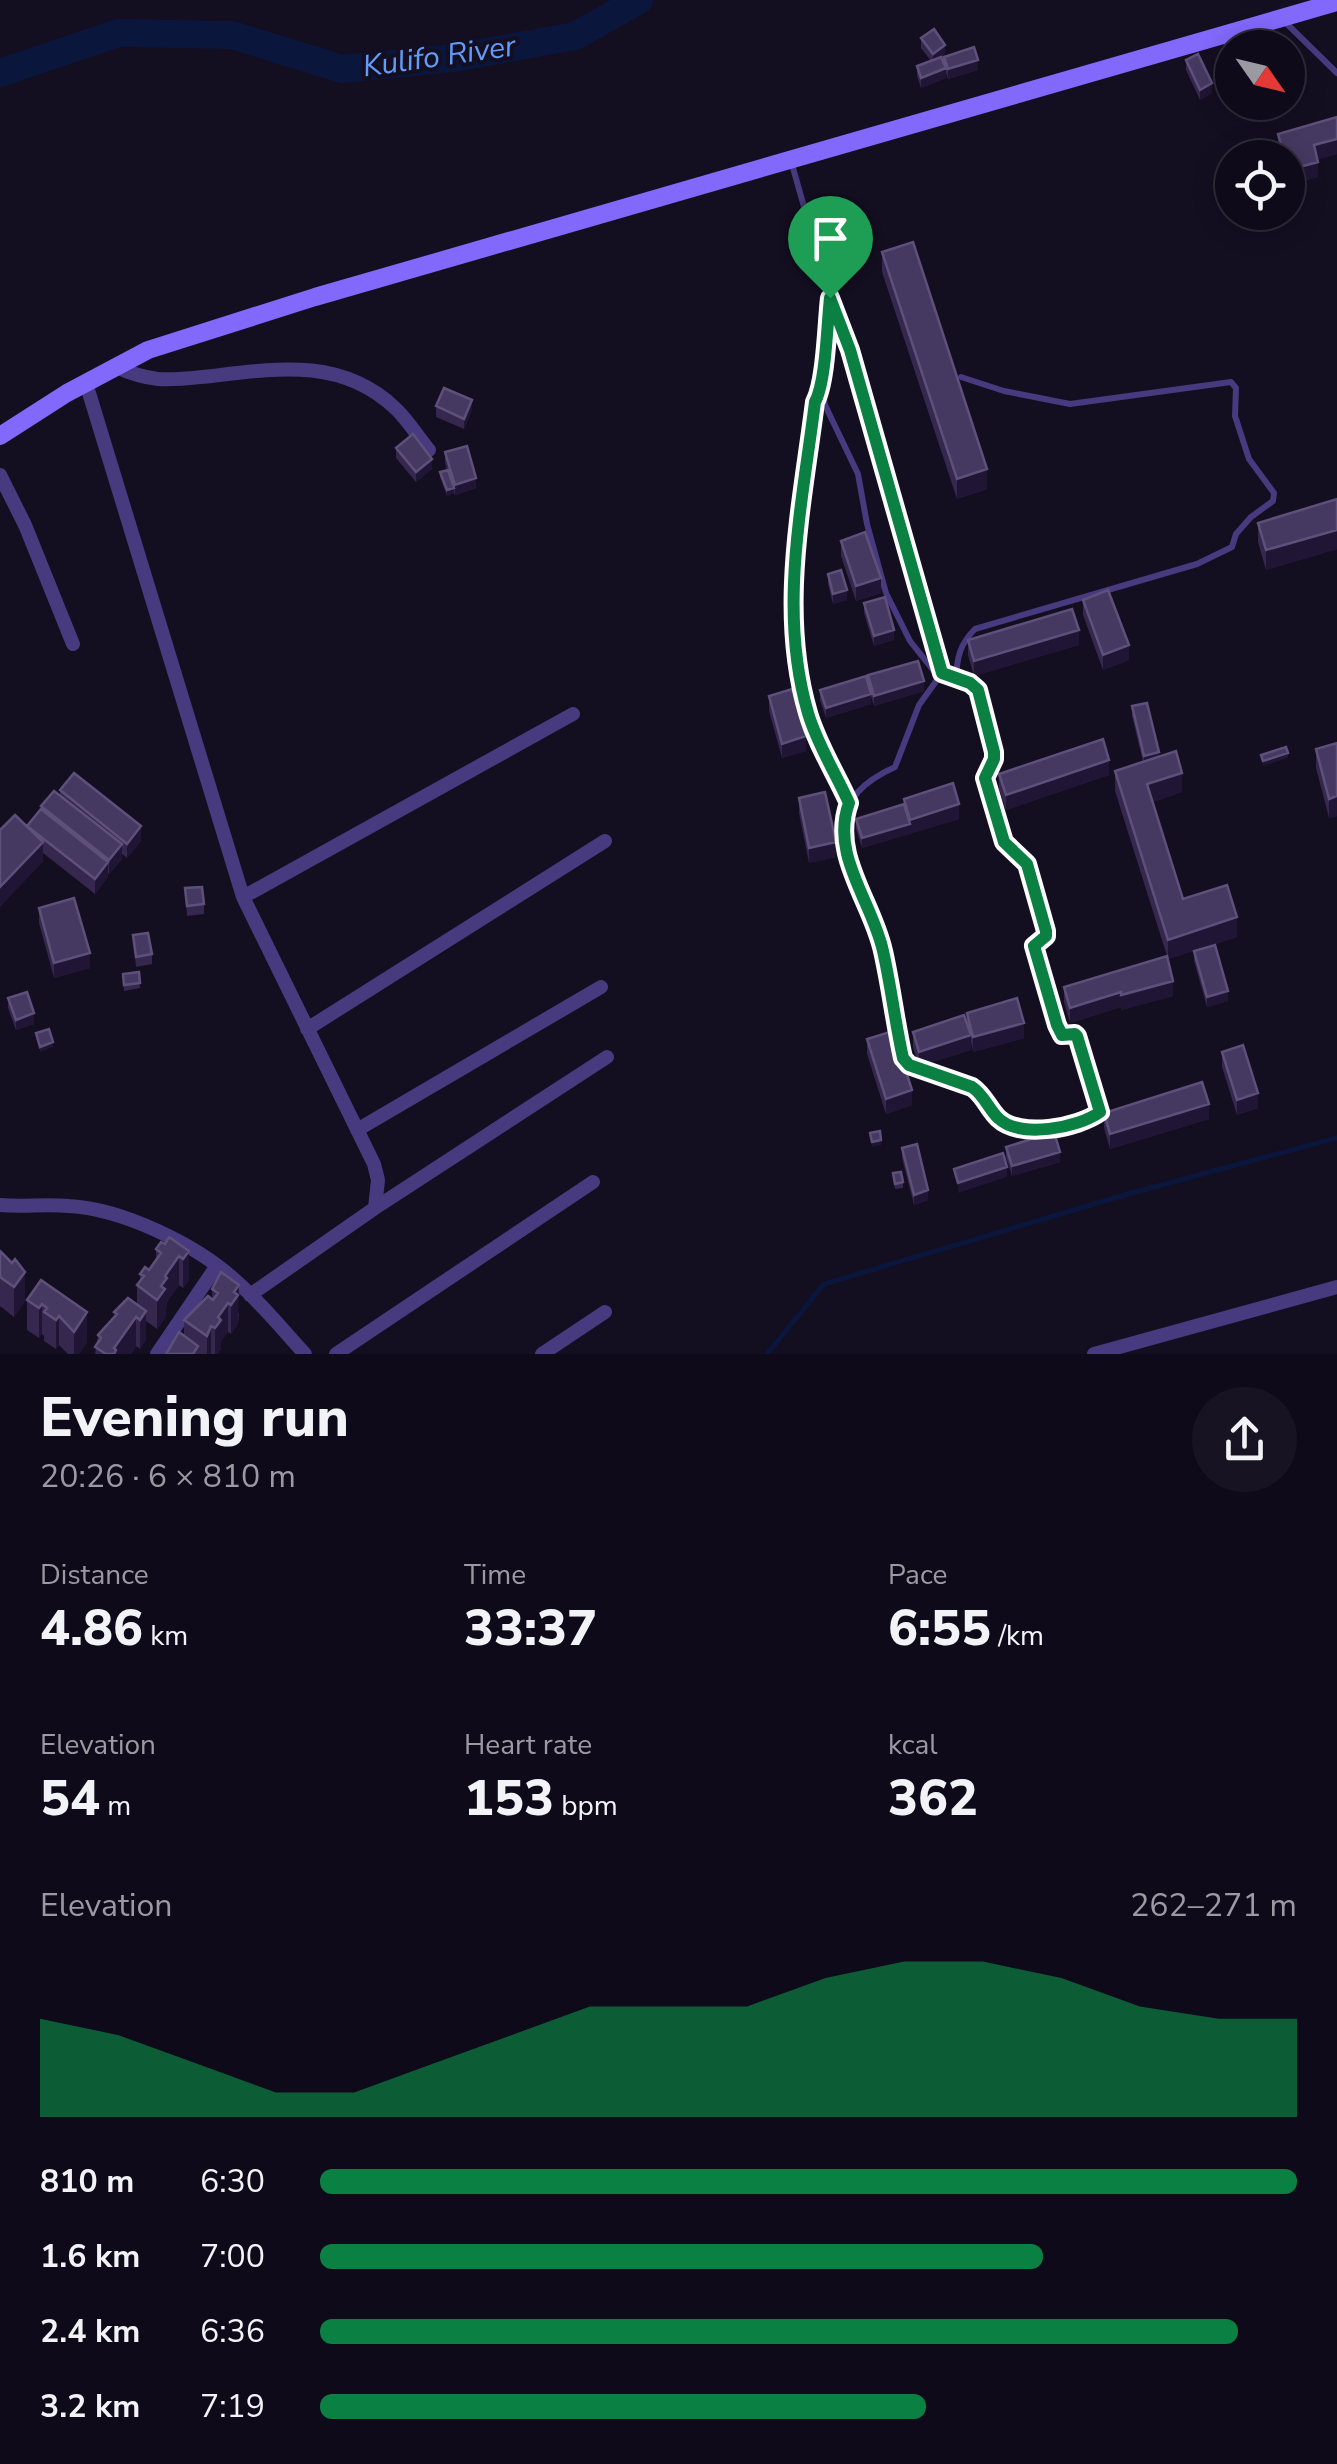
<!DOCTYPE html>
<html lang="en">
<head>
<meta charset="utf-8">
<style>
  :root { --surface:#0f0a19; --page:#181322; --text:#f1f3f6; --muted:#9b9aa2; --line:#2f2b38; --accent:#0b8043 }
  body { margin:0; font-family:"Nunito Sans",sans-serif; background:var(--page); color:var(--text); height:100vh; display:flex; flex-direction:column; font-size:38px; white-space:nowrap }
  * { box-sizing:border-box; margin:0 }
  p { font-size:32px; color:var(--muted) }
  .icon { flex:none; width:55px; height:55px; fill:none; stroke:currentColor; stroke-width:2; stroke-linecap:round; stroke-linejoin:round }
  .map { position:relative; height:1354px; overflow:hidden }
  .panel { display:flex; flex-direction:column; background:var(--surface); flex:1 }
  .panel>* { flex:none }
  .needle { width:65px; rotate:124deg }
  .tools { position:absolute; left:1215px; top:30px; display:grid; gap:20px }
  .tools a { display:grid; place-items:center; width:90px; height:90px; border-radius:50%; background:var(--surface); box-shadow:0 5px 25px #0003,0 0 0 2px var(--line); font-size:50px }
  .pin { position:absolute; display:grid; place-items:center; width:85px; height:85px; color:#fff; margin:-102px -42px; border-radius:50% 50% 50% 0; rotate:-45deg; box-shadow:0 0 10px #0007 }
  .pin .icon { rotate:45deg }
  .round { display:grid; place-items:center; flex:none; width:105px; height:105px; border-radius:52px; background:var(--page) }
  .summary { display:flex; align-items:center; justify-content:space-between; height:170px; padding:0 40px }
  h1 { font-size:55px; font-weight:800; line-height:75px }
  .metrics { display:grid; grid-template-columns:repeat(3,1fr); gap:15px; height:170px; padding:10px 40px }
  .metrics div { display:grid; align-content:center }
  .metrics b { font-size:50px; font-weight:800 }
  .metrics small { font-size:28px; font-weight:400 }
  .metrics p { font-size:28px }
  .chart { height:280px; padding:20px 40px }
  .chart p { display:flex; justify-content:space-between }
  .chart svg { width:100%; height:180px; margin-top:10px; fill:var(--accent); opacity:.7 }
  ul { padding:0 40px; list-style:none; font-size:32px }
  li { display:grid; grid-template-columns:160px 120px 1fr; align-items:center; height:75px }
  li i { height:25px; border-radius:12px; background:var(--accent) }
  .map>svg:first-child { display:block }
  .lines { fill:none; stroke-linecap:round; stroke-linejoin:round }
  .stream { stroke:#0b163d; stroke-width:5 }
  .river { stroke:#0b163d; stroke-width:28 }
  .lane { stroke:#473a7e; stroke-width:6 }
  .street { stroke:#473a7e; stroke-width:14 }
  .secondary { stroke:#8269fb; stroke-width:18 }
  .wall { fill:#35274e }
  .shaded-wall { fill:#201534 }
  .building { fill:#463961; stroke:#5e507a; stroke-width:2.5 }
  .route-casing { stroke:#fff; stroke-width:20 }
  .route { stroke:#0b8043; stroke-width:12 }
  .labels { text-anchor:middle; stroke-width:8; stroke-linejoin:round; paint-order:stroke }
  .water-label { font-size:30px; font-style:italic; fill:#609cfa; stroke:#140e21 }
</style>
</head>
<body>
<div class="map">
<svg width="1337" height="1354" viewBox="0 0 1337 1354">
  <rect width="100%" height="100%" fill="#140e21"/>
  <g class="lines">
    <path class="stream" d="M767 1354 824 1284 1128 1194 1337 1138"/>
    <path class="river" d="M0 73 118 33 232 35 342 69 453 58 575 36 639 0"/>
    <path class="lane" d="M1283 20 1337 73
      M791 161 830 298 849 350 942 673
      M830 298 820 375 825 405 858 474 867 524 886 593 910 641 933 670 970 683 978 690 994 752V759L985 777 1004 842 1027 864 1046 931V935L1034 946 1057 1025 1063 1035 1075 1033 1077 1036 1100 1112C1079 1128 1020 1139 998 1118 988 1108 984 1095 972 1087L909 1065 903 1058C895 1020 891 981 881 944 862 875 799 810 895 767L919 705 942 673
      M822 389 815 402C803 506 778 611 808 713 817 744 836 773 849 803
      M956 678C957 657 960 644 975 629L1197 564 1232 547 1236 534 1251 517 1273 501 1274 493 1249 459 1235 416 1236 388 1231 382 1070 404 1004 391 961 377"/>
    <path class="street" d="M114 366C154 384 170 380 212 376 278 368 342 358 395 408 408 420 418 437 429 450
      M86 383 243 897 374 1164 378 1180 375 1208 250 1295
      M0 475 25 525 73 644
      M243 897 573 714
      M307 1029 605 841
      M357 1130 601 987
      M0 1205C24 1207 46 1204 69 1206 123 1209 197 1245 236 1281 261 1303 283 1330 305 1354
      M375 1208 607 1057
      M157 1354 216 1267
      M336 1354 593 1182
      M542 1354 605 1312
      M1094 1354 1337 1287"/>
    <path class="secondary" d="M0 436 67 393 148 350 315 297 1337 2"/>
  </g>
  <path class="wall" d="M921 38 945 55 942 58 944 63V57L978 70 948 79 946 73V78L921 88 917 76V66L931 61 921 48Z
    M1186 60 1212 93 1200 100 1186 70Z
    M1337 117V154L1318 159V177L1288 185V158H1281L1278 149V134Z
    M882 252 987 489 957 499 882 272Z
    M436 406 472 410 464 429 436 417Z
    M396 448 432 469 416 482 396 458Z
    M445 452 476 488 455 495 454 493 447 496 440 477V472L447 470 445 463Z
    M1337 499V549L1266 570 1258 542V523Z
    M841 541 881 593 856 601 841 556Z
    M828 574 847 600 833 604 828 584Z
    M1083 600 1129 660 1103 670 1083 615Z
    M864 603 894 640 874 646 864 613Z
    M968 640 1079 645 974 676 968 655Z
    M868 675 924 691 874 706 871 696V704L826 718 820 700V690L868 684Z
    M769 696 806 751 782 758 769 711Z
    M1132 706 1159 757 1182 792 1153 802 1183 899 1237 937 1168 959 1115 791V771L1143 762 1132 716Z
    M1337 743V816L1329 818 1316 768V749Z
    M999 774 1109 775 1006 810 999 789Z
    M60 790 141 841 127 858 122 854V859L108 874V877L95 894 43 853V862L27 827 41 809V806L60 795Z
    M799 798 836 857 809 863 799 813Z
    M904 799 959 819 862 848 856 829V819L904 804Z
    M185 888 204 904V914L187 916Z
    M39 908 90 968 54 978 39 923Z
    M133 935 152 954V964L136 967Z
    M1194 951 1228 1001 1207 1007 1194 961Z
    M139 972 140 988 124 991 123 974Z
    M1064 987 1173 996 1121 1010V1007L1070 1023 1064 1002Z
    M8 998 34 1024 16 1030 8 1008Z
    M967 1013 1024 1038 973 1052 971 1042V1050L919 1066 913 1047V1032L967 1023Z
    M867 1039 912 1105 886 1114 867 1054Z
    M1222 1052 1258 1108 1237 1115 1222 1067Z
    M1104 1113 1209 1119 1110 1149 1104 1128Z
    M1006 1147 1060 1162 1012 1176 1006 1157Z
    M902 1148 928 1200 914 1205 902 1158Z
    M893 1173 903 1182V1188L895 1189Z
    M165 1244 189 1251V1280L183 1288 179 1285 167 1302 165 1318 157 1329 146 1321V1340L140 1349 136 1346 131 1354H95L98 1335 114 1317V1312L137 1305V1285L140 1281V1274L149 1270 156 1260V1249Z
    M0 1251 25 1301 14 1317 0 1306Z
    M221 1272 239 1314 238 1324 231 1334 228 1332 221 1341V1349L217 1354H166L184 1336V1320L212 1300V1289Z
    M41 1280 87 1342 79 1354H68L59 1345 56 1349 44 1341V1336L42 1334 39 1338 27 1330V1300Z"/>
  <path class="shaded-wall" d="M945 45V55L933 64V54Z
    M978 60V70L948 79V69Z
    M946 68V78L921 88V78Z
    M1212 83V93L1200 100V90Z
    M1337 139V154L1314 160V145Z
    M1318 162V177L1288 185V170Z
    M472 400V410L464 429V419Z
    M432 459V469L416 482V472Z
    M987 469V489L957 499V479Z
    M476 478V488L455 495V485Z
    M454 488V493L447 496V490Z
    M1337 530V549L1266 570V550Z
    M881 578V593L856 601V586Z
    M847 590V600L833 604V594Z
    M894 630V640L874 646V636Z
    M1079 630V645L974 676V661Z
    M1129 645V660L1103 670V655Z
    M924 681V691L874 706V696Z
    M871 694V704L826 718V708Z
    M806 736V751L782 758V744Z
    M1159 752V762L1144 766V756Z
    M1288 753V758L1263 766V761Z
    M1109 760V775L1006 810V795Z
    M1182 773V792L1147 804V784Z
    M1337 796V816L1329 818V799Z
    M959 804V819L910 834V820Z
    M910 824V834L862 848V838Z
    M141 826V841L127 858V844Z
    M43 842V862L0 907V887Z
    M836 842V857L809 863V848Z
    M122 844V859L109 875V860Z
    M108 862V877L95 894V879Z
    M1237 917V937L1168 959V940Z
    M90 953V968L54 978V963Z
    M1173 981V996L1121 1010V995Z
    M1228 991V1001L1207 1007V997Z
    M1121 992V1007L1070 1023V1008Z
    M34 1013V1024L16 1030V1020Z
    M1024 1023V1038L973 1052V1037Z
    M971 1035V1050L919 1066V1052Z
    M53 1042V1047L40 1052V1047Z
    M912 1090V1105L886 1114V1099Z
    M1258 1093V1108L1237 1115V1100Z
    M1209 1104V1119L1110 1149V1134Z
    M881 1140V1145L872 1147V1142Z
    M1060 1152V1162L1012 1176V1166Z
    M1007 1167V1177L958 1193V1183Z
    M928 1190V1200L914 1205V1195Z
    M189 1251V1280L183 1288V1259Z
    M179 1256V1285L167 1302 165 1318 157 1329V1300L161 1286 165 1276Z
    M25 1272V1301L14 1317V1287Z
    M239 1285 238 1324 231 1334V1305L234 1292Z
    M228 1303V1332L221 1341V1349L217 1354H215V1328L218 1317Z
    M42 1304V1334L39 1338V1308Z
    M146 1311V1340L140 1349V1320Z
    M87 1312V1342L79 1354H74V1332Z
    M59 1316V1345L56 1349V1320Z
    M136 1317V1346L131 1354H114V1348Z
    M211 1326V1354H207V1336Z"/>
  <path class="building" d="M934 29 945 45 933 54 921 38Z
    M974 47 978 60 948 69 944 57Z
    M1198 54 1212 83 1200 90 1186 60Z
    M941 57 946 68 921 78 917 66Z
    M1337 117V139L1314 145 1318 162 1288 170V158H1285L1278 134Z
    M913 242 987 469 957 479 882 252Z
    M444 388 472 400 464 419 436 406Z
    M413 434 432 459 416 472 396 448Z
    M467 446 476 478 455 485 445 452Z
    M448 470 454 488 447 490 440 472Z
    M1337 499V530L1266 550 1258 523Z
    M865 532 881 578 856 586 841 541Z
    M841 570 847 590 833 594 828 574Z
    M1108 590 1129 645 1103 655 1083 600Z
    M885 597 894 630 874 636 864 603Z
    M1072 609 1079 630 974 661 968 640Z
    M918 661 924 681 874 696 868 675Z
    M866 676 871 694 826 708 820 690Z
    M792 689 806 736 782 744 769 696Z
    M1147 703 1159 752 1144 756 1132 706Z
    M1103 739 1109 760 1006 795 999 774Z
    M1337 743V796L1329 799 1316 749Z
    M1286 747 1288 753 1263 761 1261 755Z
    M1176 751 1182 773 1147 784 1183 899 1227 885 1237 917 1168 940 1115 771Z
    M74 773 141 826 127 844 60 790Z
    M953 783 959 804 910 820 904 799Z
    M54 791 122 844 109 860 41 806Z
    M825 792 836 842 809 848 799 798Z
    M904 804 910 824 862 838 856 819Z
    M41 809 108 862 95 879 27 826Z
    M15 815 43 842 0 887V830Z
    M202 887 204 904 187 906 185 888Z
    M74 898 90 953 54 963 39 908Z
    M148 933 152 954 136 957 133 935Z
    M1215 945 1228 991 1207 997 1194 951Z
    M1167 956 1173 981 1121 995V992L1070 1008 1064 987Z
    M139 972 140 983 124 985 123 974Z
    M27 992 34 1013 16 1020 8 998Z
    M1017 998 1024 1023 973 1037 967 1013Z
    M964 1015 971 1035 919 1052 913 1032Z
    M49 1029 53 1042 40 1047 36 1033Z
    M893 1031 912 1090 886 1099 867 1039Z
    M1243 1045 1258 1093 1237 1100 1222 1052Z
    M1202 1082 1209 1104 1110 1134 1104 1113Z
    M880 1131 881 1140 872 1142 870 1133Z
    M1054 1132 1060 1152 1012 1166 1006 1147Z
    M917 1144 928 1190 914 1195 902 1148Z
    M1003 1153 1007 1167 958 1183 954 1169Z
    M901 1172 903 1182 895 1184 893 1173Z
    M169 1237 189 1251 183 1259 179 1256 165 1276 167 1278 161 1286 165 1289 157 1300 137 1285 144 1276 140 1274 145 1267 149 1270 161 1253 156 1249 161 1242 165 1244Z
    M0 1251 12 1263 15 1259 25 1272 14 1287 0 1277Z
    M221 1272 239 1285 234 1292 238 1295 231 1305 228 1303 218 1317 221 1320 215 1328 211 1326 207 1336 184 1320 208 1296 213 1300 218 1293 212 1289Z
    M41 1280 87 1312 74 1332 59 1316 56 1320 44 1312 47 1308 42 1304 39 1308 27 1300Z
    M128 1298 146 1311 140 1320 136 1317 114 1348 116 1350 114 1354H106L95 1347 101 1338 98 1335 117 1314 114 1312Z
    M179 1332 198 1346 193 1354H166Z"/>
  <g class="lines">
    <g class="route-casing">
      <path id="route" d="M830 298 850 350 942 673 970 683 978 690 994 752V759L985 778 1004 842 1027 864 1046 931V936L1034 946 1057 1025 1062 1035 1075 1034 1077 1036 1100 1112C1078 1128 1020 1139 998 1118 988 1108 984 1095 972 1087L909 1065 903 1058C895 1022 891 986 883 951 872 901 830 855 849 803 836 774 817 744 808 713 778 611 802 506 815 402 826 382 827 324 830 298Z"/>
    </g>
    <use href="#route" class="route"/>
  </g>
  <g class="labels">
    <g class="water-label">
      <text transform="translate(439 56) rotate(-8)" y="10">Kulifo River</text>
    </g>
  </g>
</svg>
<div class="tools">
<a><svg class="needle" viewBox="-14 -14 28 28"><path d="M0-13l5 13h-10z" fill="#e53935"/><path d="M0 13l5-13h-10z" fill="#9b9aa2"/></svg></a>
<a><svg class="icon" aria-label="locate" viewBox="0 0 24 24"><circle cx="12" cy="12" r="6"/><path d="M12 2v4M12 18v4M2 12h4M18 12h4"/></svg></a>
</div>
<div class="pin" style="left:830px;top:298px;background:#1e9e55"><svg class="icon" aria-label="arrive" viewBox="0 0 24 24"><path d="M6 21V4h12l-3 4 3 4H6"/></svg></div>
</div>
<section class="panel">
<div class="summary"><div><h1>Evening run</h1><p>20:26 · 6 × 810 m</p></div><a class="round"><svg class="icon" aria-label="share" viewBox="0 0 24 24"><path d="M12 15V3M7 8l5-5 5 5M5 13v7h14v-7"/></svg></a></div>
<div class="metrics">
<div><p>Distance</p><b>4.86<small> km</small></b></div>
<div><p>Time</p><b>33:37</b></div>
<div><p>Pace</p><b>6:55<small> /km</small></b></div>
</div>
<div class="metrics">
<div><p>Elevation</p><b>54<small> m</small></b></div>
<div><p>Heart rate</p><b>153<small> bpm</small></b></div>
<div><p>kcal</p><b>362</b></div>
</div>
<div class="chart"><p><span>Elevation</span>262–271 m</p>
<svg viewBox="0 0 160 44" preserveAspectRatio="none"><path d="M0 44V20L10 24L20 31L30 38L40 38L50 31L60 24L70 17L80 17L90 17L100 10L110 6L120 6L130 10L140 17L150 20L160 20V44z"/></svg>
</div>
<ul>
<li><b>810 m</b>6:30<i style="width:100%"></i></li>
<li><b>1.6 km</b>7:00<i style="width:74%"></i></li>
<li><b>2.4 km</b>6:36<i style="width:94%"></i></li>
<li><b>3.2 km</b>7:19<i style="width:62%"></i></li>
</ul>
</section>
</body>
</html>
